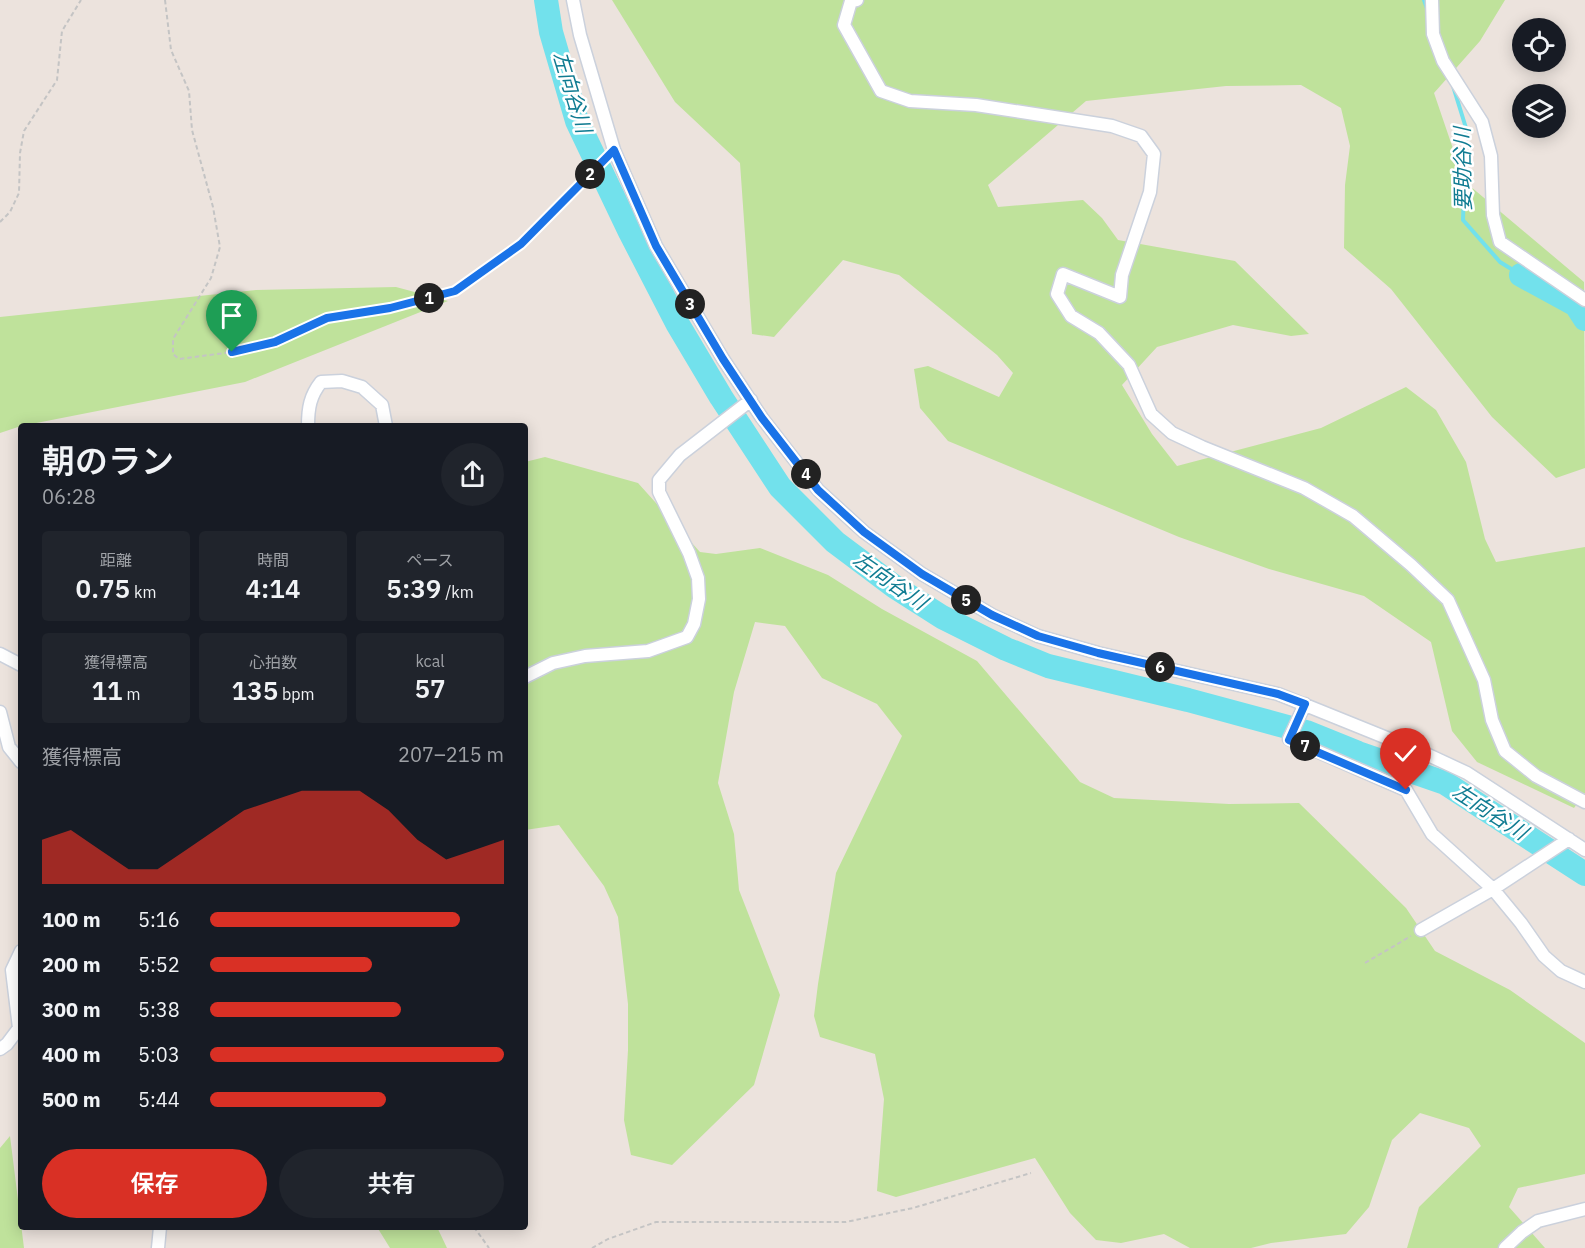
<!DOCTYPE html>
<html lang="ja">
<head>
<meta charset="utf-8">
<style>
  :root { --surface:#171b24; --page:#20242c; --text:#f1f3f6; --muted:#9ea1a6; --accent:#d93025 }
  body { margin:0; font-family:"IBM Plex Sans","Noto Sans JP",sans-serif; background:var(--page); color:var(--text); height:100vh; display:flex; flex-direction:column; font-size:22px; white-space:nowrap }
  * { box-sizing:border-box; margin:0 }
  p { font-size:20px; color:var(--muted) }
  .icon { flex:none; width:33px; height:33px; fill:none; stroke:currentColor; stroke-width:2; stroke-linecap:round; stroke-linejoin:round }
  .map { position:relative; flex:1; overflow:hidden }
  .panel { position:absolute; left:18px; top:423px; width:510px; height:807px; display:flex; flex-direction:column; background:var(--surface); border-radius:6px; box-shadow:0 3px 15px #0003 }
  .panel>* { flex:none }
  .controls { position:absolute; left:1512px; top:18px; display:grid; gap:12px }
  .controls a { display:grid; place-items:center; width:54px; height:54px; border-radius:50%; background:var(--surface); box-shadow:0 3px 15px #0003; font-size:30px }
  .pin { position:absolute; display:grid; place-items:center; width:51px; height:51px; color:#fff; margin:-62px -26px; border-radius:50% 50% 50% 0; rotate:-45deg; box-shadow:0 0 6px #0007 }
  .pin .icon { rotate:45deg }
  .km { position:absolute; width:30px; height:30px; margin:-15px; border-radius:50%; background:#222; color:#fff; font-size:16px; line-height:30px; text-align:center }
  .round { display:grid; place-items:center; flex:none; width:63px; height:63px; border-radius:32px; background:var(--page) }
  .overview { display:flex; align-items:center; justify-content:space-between; height:102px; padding:0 24px }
  h1 { font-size:33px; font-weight:600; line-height:45px }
  .figures { display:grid; grid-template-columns:repeat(3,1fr); gap:9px; height:102px; padding:6px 24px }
  .figures div { display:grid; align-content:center; border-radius:6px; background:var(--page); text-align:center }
  .figures b { font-size:26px; font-weight:600 }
  .figures small { font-size:16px; font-weight:400 }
  .figures p { font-size:16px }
  .chart { height:168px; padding:12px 24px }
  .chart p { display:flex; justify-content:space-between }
  .chart svg { width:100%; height:108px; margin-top:6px; fill:var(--accent); opacity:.7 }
  .primary-button { display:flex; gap:12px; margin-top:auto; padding:12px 24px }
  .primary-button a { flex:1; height:69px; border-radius:36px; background:var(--accent); color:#fff; font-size:24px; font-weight:600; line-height:69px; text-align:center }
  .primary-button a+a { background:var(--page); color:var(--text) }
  ul { padding:0 24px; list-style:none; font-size:20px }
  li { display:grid; grid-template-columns:96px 72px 1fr; align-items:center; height:45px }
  li i { height:15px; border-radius:8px; background:var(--accent) }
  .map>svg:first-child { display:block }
  .green { fill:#bfe29b }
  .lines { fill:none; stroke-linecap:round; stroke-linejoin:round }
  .stream { stroke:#72e1ec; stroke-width:4 }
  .river { stroke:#72e1ec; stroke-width:24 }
  .minor-casing { stroke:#cbd1dc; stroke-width:15 }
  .path { stroke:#c4c4c4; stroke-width:2; stroke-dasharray:4.5 3; stroke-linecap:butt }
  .minor { stroke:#fff; stroke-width:12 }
  .route-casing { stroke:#fff; stroke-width:12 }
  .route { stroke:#1a73e8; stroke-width:8 }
  .labels { text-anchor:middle; stroke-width:5; stroke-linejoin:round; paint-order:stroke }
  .water-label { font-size:21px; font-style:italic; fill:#107c92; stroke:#fff }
</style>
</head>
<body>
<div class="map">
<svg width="1585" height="1248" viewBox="0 0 1585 1248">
  <rect width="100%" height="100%" fill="#ece3dd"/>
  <path class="green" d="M612 0H1505L1480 41 1434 93 1464 181 1584 282 1585 468 1556 478 1492 417 1391 289 1344 248 1345 185 1350 146 1341 108 1301 85 1226 86 1086 101 988 185 998 207 1083 200 1102 218 1118 240 1235 261 1309 334 1291 336 1233 325 1157 347 1122 385 1152 434 1177 466 1321 428 1406 387 1436 410 1466 462 1485 539 1496 562 1585 547V793L1574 808 1477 762 1452 731 1431 642 1364 596 1269 569 1179 537 948 441 920 408 914 369 928 366 999 397 1013 373 997 355 899 275 843 260 774 337 752 334 740 163 675 102Z
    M396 287 448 301 245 382 21 426 0 433V317L256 290Z
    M545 457 638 483 700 552 716 554 760 548 828 575 882 609 977 661 1080 782 1114 798 1229 804 1299 803 1406 908 1435 951 1510 990 1585 1043V1174L1518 1188 1509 1207 1545 1248H1407L1419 1207 1481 1146 1469 1128 1420 1113 1392 1140 1369 1207 1346 1234 1271 1243 1251 1248H1190L1164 1234 1121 1243 1096 1240 1070 1213 1035 1158 896 1197 877 1191 884 1099 875 1054 820 1037 814 1016 818 984 836 873 902 736 877 704 822 678 785 626 755 622 734 692 718 783 734 834 739 890 780 995 754 1085 672 1165 631 1155 624 1120 628 1050V1004L618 917 604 886 559 825 525 830V462Z
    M10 1136 24 1248H0V1148Z
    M377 1227H437L447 1248H390Z"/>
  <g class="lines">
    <path class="stream" d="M1424 0 1428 11
      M1453 86 1466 128 1463 220 1500 262 1521 275"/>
    <path class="river" d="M546 0 551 32 577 121 630 232 677 323 721 397 780 487 835 542 895 587 942 617 1006 649 1048 666 1188 700 1306 732 1358 753 1445 783 1585 874
      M1521 275 1576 305 1585 319"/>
    <g class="minor-casing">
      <path id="minor" d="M573 0 580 35 614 150 656 246 723 359 762 418 818 490 864 532 922 574 992 615 1038 636 1098 653 1278 694 1424 753 1467 773 1585 850
        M857 0 851 1 844 25 881 91 910 101 976 105 1112 126 1141 136 1154 154 1150 192 1122 275 1120 297 1063 274 1057 294 1071 316 1099 333 1129 365 1151 414 1172 433 1202 447 1304 488 1353 516 1411 565 1448 600 1484 680 1492 720 1505 751 1536 776 1585 802
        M1432 0 1433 34 1443 61 1482 122 1491 156 1493 215 1500 242 1585 300
        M308 426C308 408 310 396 321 382L342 381 362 387 382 405 386 426
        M0 654 21 665
        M525 677 553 663 585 656 648 651 687 637 694 624 699 599 698 578 689 553 659 492V480L680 455 751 400
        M1305 704 1289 739 1406 790 1432 834 1493 889 1521 923 1544 956 1561 971 1585 982
        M0 712 9 747 21 762
        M1421 930 1493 889 1569 839
        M0 1049 7 1044 19 1028 12 970 21 951
        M158 1248 160 1227
        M1505 1248 1522 1232 1538 1221 1585 1209"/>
    </g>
    <path class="path" d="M165 0 171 50 189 91 192 130 213 207 220 247 211 278 173 339V354L179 359 232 352 275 342 327 318 390 308 455 291 521 244 604 160
      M0 222 10 212 19 193 20 153 24 131 57 80 62 31 81 0
      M1365 963 1411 936
      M474 1227 489 1248
      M592 1248 608 1239 656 1222H846L913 1208 1031 1173"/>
    <use href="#minor" class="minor"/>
  </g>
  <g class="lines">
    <g class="route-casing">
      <path id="route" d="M232 352 275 342 327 318 390 308 455 291 521 244 614 150 656 246 723 359 762 418 818 490 864 532 922 574 992 615 1038 636 1098 653 1278 694 1305 704 1289 740 1406 790"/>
    </g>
    <use href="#route" class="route"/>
  </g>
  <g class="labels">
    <g class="water-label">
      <text transform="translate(572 92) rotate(73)" y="7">左向谷川</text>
      <text transform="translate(1463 169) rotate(-91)" y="7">要助谷川</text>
      <text transform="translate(890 581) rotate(35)" y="7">左向谷川</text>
      <text transform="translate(1490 812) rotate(33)" y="7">左向谷川</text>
    </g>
  </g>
</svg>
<div class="controls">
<a><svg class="icon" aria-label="locate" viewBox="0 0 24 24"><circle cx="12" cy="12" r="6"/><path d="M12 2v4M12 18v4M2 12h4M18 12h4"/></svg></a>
<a><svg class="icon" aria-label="layers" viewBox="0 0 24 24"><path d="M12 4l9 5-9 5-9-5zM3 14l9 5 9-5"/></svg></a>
</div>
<div class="pin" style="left:232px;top:352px;background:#1e9e55"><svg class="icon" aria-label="arrive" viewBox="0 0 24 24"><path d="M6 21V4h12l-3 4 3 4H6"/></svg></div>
<div class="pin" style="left:1406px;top:790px;background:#d93025"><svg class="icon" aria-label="check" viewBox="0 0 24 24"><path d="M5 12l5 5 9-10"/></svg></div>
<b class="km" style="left:429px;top:298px">1</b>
<b class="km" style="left:590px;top:174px">2</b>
<b class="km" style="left:690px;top:304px">3</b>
<b class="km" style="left:806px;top:474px">4</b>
<b class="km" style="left:966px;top:600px">5</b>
<b class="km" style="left:1160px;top:667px">6</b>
<b class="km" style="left:1305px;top:746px">7</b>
<section class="panel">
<div class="overview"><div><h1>朝のラン</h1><p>06:28</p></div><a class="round"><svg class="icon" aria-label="share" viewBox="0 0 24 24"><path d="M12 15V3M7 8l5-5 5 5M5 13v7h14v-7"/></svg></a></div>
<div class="figures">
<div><p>距離</p><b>0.75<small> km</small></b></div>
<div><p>時間</p><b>4:14</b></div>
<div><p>ペース</p><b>5:39<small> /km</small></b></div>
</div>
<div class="figures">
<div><p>獲得標高</p><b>11<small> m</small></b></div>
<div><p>心拍数</p><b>135<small> bpm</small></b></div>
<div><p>kcal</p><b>57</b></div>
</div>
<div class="chart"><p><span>獲得標高</span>207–215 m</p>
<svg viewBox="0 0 160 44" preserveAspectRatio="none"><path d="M0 44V26L10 22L20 30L30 38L40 38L50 30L60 22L70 14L80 10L90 6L100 6L110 6L120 14L130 26L140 34L150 30L160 26V44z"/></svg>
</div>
<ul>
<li><b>100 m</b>5:16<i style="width:85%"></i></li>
<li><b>200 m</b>5:52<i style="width:55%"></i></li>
<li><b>300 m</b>5:38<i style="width:65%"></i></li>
<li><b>400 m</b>5:03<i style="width:100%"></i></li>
<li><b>500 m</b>5:44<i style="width:60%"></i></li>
</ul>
<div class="primary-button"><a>保存</a><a>共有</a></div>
</section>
</div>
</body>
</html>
